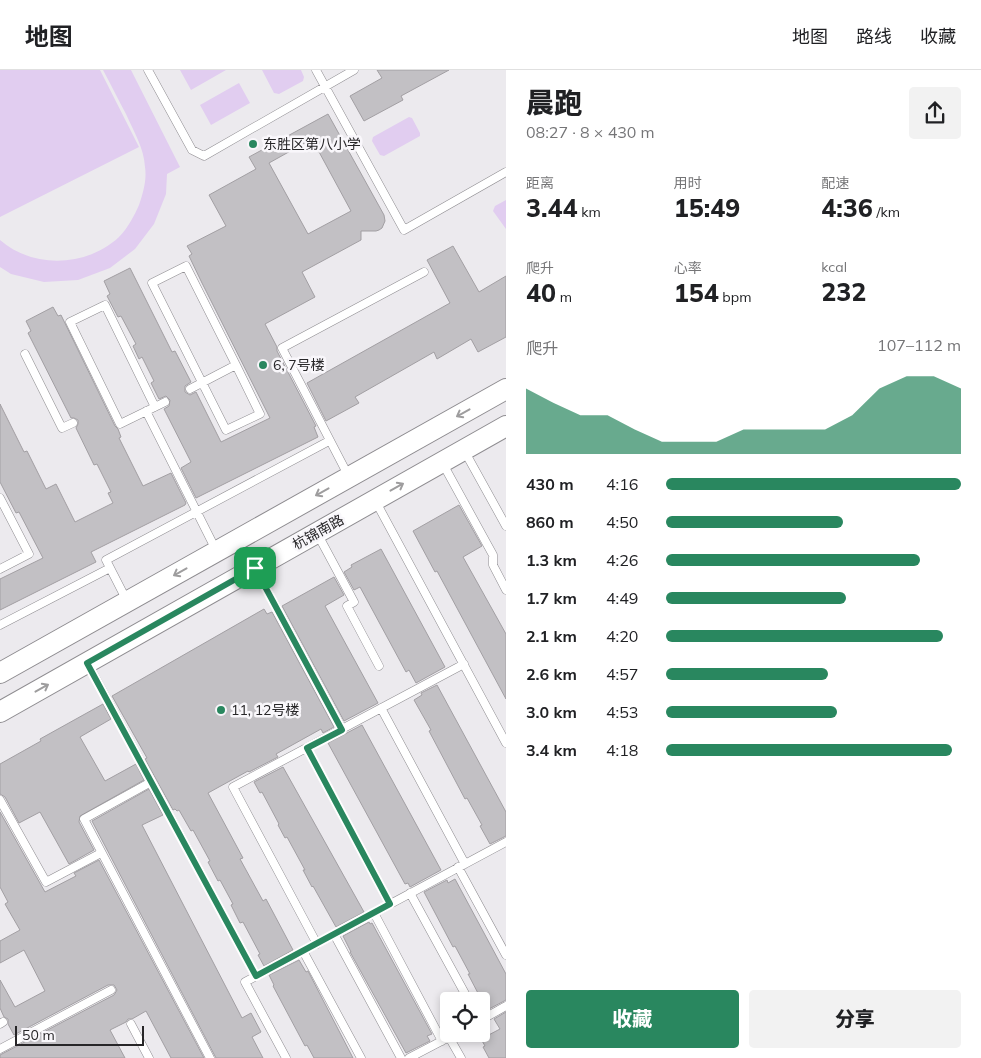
<!DOCTYPE html>
<html lang="zh">
<head>
<meta charset="utf-8">
<style>
  :root { --surface:#fff; --page:#f2f2f2; --text:#202124; --muted:#757577; --line:#e0e0e0; --accent:#29875f }
  body { margin:0; font-family:Mulish,"Noto Sans SC",sans-serif; background:var(--page); color:var(--text); height:100vh; display:flex; flex-direction:column; font-size:19px; white-space:nowrap }
  * { box-sizing:border-box; margin:0 }
  p { font-size:16px; color:var(--muted) }
  .icon { flex:none; width:28px; height:28px; fill:none; stroke:currentColor; stroke-width:2; stroke-linecap:round; stroke-linejoin:round }
  .map { position:relative; flex:1; overflow:hidden }
  .panel { display:flex; flex-direction:column; background:var(--surface); width:475px }
  .panel>* { flex:none }
  .tools { position:absolute; left:440px; top:922px; display:grid; gap:10px }
  .tools a { display:grid; place-items:center; width:50px; height:50px; border-radius:5px; background:var(--surface); box-shadow:0 2px 8px #0003; font-size:25px }
  .scale { position:absolute; left:15px; bottom:12px; width:129px; box-sizing:border-box; padding-left:5px; border:2px solid #272628; border-top:0; font-size:14px; line-height:18px; white-space:nowrap; color:#272628; -webkit-text-stroke:4px #f9f7fb; paint-order:stroke }
  .pin { position:absolute; display:grid; place-items:center; width:42px; height:42px; color:#fff; margin:-21px; border-radius:10px; box-shadow:0 2px 8px #0006 }
  .round { display:grid; place-items:center; flex:none; width:52px; height:52px; border-radius:5px; background:var(--page) }
  .head { display:flex; align-items:center; justify-content:space-between; height:85px; padding:0 20px }
  h1 { font-size:28px; font-weight:800; line-height:38px }
  .metrics { display:grid; grid-template-columns:repeat(3,1fr); gap:8px; height:85px; padding:5px 20px }
  .metrics div { display:grid; align-content:center }
  .metrics b { font-size:25px; font-weight:800 }
  .metrics small { font-size:14px; font-weight:400 }
  .metrics p { font-size:14px }
  .chart { height:140px; padding:10px 20px }
  .chart p { display:flex; justify-content:space-between }
  .chart svg { width:100%; height:90px; margin-top:5px; fill:var(--accent); opacity:.7 }
  .primary-button { display:flex; gap:10px; margin-top:auto; padding:10px 20px }
  .primary-button a { flex:1; height:58px; border-radius:5px; background:var(--accent); color:#fff; font-size:20px; font-weight:800; line-height:58px; text-align:center }
  .primary-button a+a { background:var(--page); color:var(--text) }
  ul { padding:0 20px; list-style:none; font-size:16px }
  li { display:grid; grid-template-columns:80px 60px 1fr; align-items:center; height:38px }
  li i { height:12px; border-radius:6px; background:var(--accent) }
  header { display:flex; align-items:center; gap:30px; box-sizing:border-box; height:70px; padding:0 25px; background:var(--surface); border-bottom:1px solid var(--line) }
  header strong { font-size:24px }
  nav { display:flex; gap:28px; margin-inline-start:auto; font-size:18px }
  main { display:flex; flex:1; min-height:0 }
  .map>svg:first-child { display:block }
  .green { fill:#e1cdf0 }
  .building { fill:#c2c0c4; stroke:#a29fa3; fill-rule:evenodd }
  .lines { fill:none; stroke-linecap:round; stroke-linejoin:round }
  .service-casing { stroke:#8e8c90; stroke-width:9 }
  .secondary-casing { stroke:#8e8c90; stroke-width:22 }
  .service { stroke:#fff; stroke-width:8 }
  .secondary { stroke:#fff; stroke-width:20 }
  .oneway { stroke:#9e9d9e }
  .route-casing { stroke:#fff; stroke-width:10 }
  .route { stroke:#29875f; stroke-width:6 }
  .poi-dot { fill:#29875f; stroke:#f9f7fb; stroke-width:2 }
  .labels { text-anchor:middle; stroke-width:5; stroke-linejoin:round; paint-order:stroke }
  .poi-label { font-size:14px; fill:#272628; stroke:#f9f7fb; text-anchor:start }
  .street-label { font-size:14px; fill:#272628; stroke:#f9f7fb }
</style>
</head>
<body>
<header>
<strong>地图</strong>
<nav><a>地图</a><a>路线</a><a>收藏</a></nav>
</header>
<main>
<div class="map">
<svg width="506" height="988" viewBox="0 0 506 988">
  <rect width="100%" height="100%" fill="#eceaee"/>
  <path class="green" d="M0 0H100L139 77 0 147Z
    M103 0H131L180 97 167 104 166 124 154 154 135 179 110 198 78 210 44 212 11 204 0 197V170C33 199 87 197 119 167 128 158 134 146 139 135 143 123 147 110 145 97 144 78 134 62 126 44 118 29 111 15 103 0Z
    M180 0H226L191 20Z
    M262 0H301L304 7 303 11 279 24 274 23Z
    M239 13 250 33 211 55 200 35Z
    M409 47 412 48 420 63V66L384 86 380 85 372 71 373 67Z
    M506 130V159L493 141 495 136Z"/>
  <path class="building" d="M377 0H449L401 26 403 30 364 51 350 26 382 8Z
    M328 44 384 145 385 151 382 158 379 160 376 161H361V170L302 202 315 227 265 254 277 277V281L316 356 314 357 318 367 196 428 181 398 191 392 164 339 169 336 170 330 166 326 159 329 151 313 154 311 142 287 139 289 133 276 136 274 121 246 118 247 107 226 110 224 104 211 130 198 172 282 175 281 191 312 185 316V322L190 325 196 322 221 372 270 348 202 213 189 186 192 184 187 176 226 156 209 125 256 99 249 87ZM312 69 351 141 308 164 269 93Z
    M453 176 479 222 506 206V267L478 282 471 269 437 289 434 282 355 327 359 333 326 351 307 313 450 233 427 190Z
    M53 237 58 246 61 245 115 356 118 359 121 367 119 368 143 416 171 403 186 433 185 435 91 482 96 492 0 540V509L43 488 19 442 16 443 0 412V334L24 382 27 381 46 419 56 414 75 452 113 433 108 423 111 422 97 394 94 395 76 358 78 354V350L74 348H71L28 263 31 261 26 251Z
    M459 435 482 476 463 487 506 564V629L437 501 435 502 413 461Z
    M381 479 445 597 416 613 409 600 406 602 360 517 354 520 344 502 352 497 351 495Z
    M334 507 344 525 325 536 378 633 344 651 282 536Z
    M264 539 267 544 272 542 334 657 323 663 321 659 276 684 278 687 249 702 248 701 208 723 243 788 240 789 263 831 266 829 293 880 264 896 258 885 260 884 243 852 240 853 231 835 233 834 220 810 218 811 208 792 210 791 193 760 191 761 179 740 177 741 175 739 173 740 145 689 147 688 112 626Z
    M437 615 506 742V766L490 774 480 756 482 755 467 728 465 729 429 661 431 660 414 630 422 625 421 623Z
    M103 634 111 649 80 667 105 711 136 694 144 710 80 746 79 752 94 780 69 794 40 742 19 753 5 727 0 724V694L41 671 40 669Z
    M362 655 441 800 410 817 408 813 405 814 328 673Z
    M283 697 364 842 336 857 313 816 312 817 303 800H305L287 767 285 768 278 755 279 754 262 722 260 723 254 712Z
    M149 719 163 745 142 755 242 948 251 943 261 962 252 967 263 988H216L92 751Z
    M0 742 45 822 76 806 74 803 99 790 204 988H171L146 941 132 949H128L126 952 110 960 125 988H0V985L114 925 117 920 114 915H108L14 965 8 954V949L4 947 0 938V910L15 937 45 921 24 880 0 893V871L20 860 5 834 8 832 0 817Z
    M455 809 506 904V930L489 939 482 926 480 927 468 904H470L455 876 453 877 424 822 447 810 448 813Z
    M369 852 370 854 372 853 432 964 427 966 430 971 406 983 350 882H351L343 866Z
    M299 890 306 902 308 901 353 988H314L307 975 305 976 273 916 274 915 269 905Z
    M506 942V988H489L483 977 485 976 481 969 500 959 494 949Z"/>
  <g class="lines">
    <g class="service-casing">
      <path id="service" d="M148 0 192 80 204 86 354 0
        M316 0 404 160 506 102
        M25 284 62 358 73 353
        M190 319 236 295 186 196 152 213 226 360 260 344 236 295
        M155 337 105 235 70 252 120 354 165 332
        M146 341 216 480
        M465 382 506 456
        M443 394 493 485V495L506 520
        M349 407 282 278 424 202
        M0 428 29 484 0 499
        M376 432 506 673
        M318 465 354 532 347 536 379 596
        M256 500 342 659
        M127 531 106 490 329 371
        M0 555 110 498
        M88 594 256 906
        M381 638 465 794
        M307 678 390 834
        M151 712 84 749 210 988
        M0 730 46 812 101 783
        M458 797 506 885
        M410 823 469 931
        M374 843 442 971
        M334 864 401 988
        M317 874 233 717 464 594
        M303 881 361 988
        M481 950 506 936
        M0 954 3 952
        M131 954 149 988
        M449 967 461 988
        M0 979 111 920
        M286 988 245 912 506 772
        M409 988 455 964"/>
    </g>
    <g class="secondary-casing">
      <path id="secondary" d="M0 603 506 319
        M0 642 506 356"/>
    </g>
    <use href="#service" class="service"/>
    <use href="#secondary" class="secondary"/>
  </g>
  <defs><path id="oneway-shaft" d="M-6 0H5M1.5-3L5.5 0L1.5 3" fill="none" stroke-width="1.6" stroke-linecap="round" stroke-linejoin="round" transform="scale(1.25)"/></defs>
  <g class="oneway">
    <use href="#oneway-shaft" transform="translate(463 343) rotate(151)"/>
    <use href="#oneway-shaft" transform="translate(397 417) rotate(-29)"/>
    <use href="#oneway-shaft" transform="translate(322 422) rotate(151)"/>
    <use href="#oneway-shaft" transform="translate(180 502) rotate(151)"/>
    <use href="#oneway-shaft" transform="translate(42 618) rotate(-29)"/>
  </g>
  <g class="lines">
    <g class="route-casing">
      <path id="route" d="M255 498 342 660 307 678 390 834 256 906 87 593Z"/>
    </g>
    <use href="#route" class="route"/>
  </g>
  <g class="poi-dot">
    <circle cx="253" cy="74" r="5"/>
    <circle cx="263" cy="295" r="5"/>
    <circle cx="221" cy="640" r="5"/>
  </g>
  <g class="labels">
    <g class="poi-label">
      <text x="263" y="79">东胜区第八小学</text>
      <text x="273" y="300">6, 7号楼</text>
      <text x="231" y="645">11, 12号楼</text>
    </g>
    <g class="street-label">
      <text transform="translate(318 462) rotate(-29)" y="5">杭锦南路</text>
    </g>
  </g>
</svg>
<div class="tools">
<a><svg class="icon" aria-label="locate" viewBox="0 0 24 24"><circle cx="12" cy="12" r="6"/><path d="M12 2v4M12 18v4M2 12h4M18 12h4"/></svg></a>
</div>
<div class="scale">50 m</div>
<div class="pin" style="left:255px;top:498px;background:#1e9e55"><svg class="icon" aria-label="arrive" viewBox="0 0 24 24"><path d="M6 21V4h12l-3 4 3 4H6"/></svg></div>
</div>
<section class="panel">
<div class="head"><div><h1>晨跑</h1><p>08:27 · 8 × 430 m</p></div><a class="round"><svg class="icon" aria-label="share" viewBox="0 0 24 24"><path d="M12 15V3M7 8l5-5 5 5M5 13v7h14v-7"/></svg></a></div>
<div class="metrics">
<div><p>距离</p><b>3.44<small> km</small></b></div>
<div><p>用时</p><b>15:49</b></div>
<div><p>配速</p><b>4:36<small> /km</small></b></div>
</div>
<div class="metrics">
<div><p>爬升</p><b>40<small> m</small></b></div>
<div><p>心率</p><b>154<small> bpm</small></b></div>
<div><p>kcal</p><b>232</b></div>
</div>
<div class="chart"><p><span>爬升</span>107–112 m</p>
<svg viewBox="0 0 160 44" preserveAspectRatio="none"><path d="M0 44V12L10 19L20 25L30 25L40 32L50 38L60 38L70 38L80 32L90 32L100 32L110 32L120 25L130 12L140 6L150 6L160 12V44z"/></svg>
</div>
<ul>
<li><b>430 m</b>4:16<i style="width:100%"></i></li>
<li><b>860 m</b>4:50<i style="width:60%"></i></li>
<li><b>1.3 km</b>4:26<i style="width:86%"></i></li>
<li><b>1.7 km</b>4:49<i style="width:61%"></i></li>
<li><b>2.1 km</b>4:20<i style="width:94%"></i></li>
<li><b>2.6 km</b>4:57<i style="width:55%"></i></li>
<li><b>3.0 km</b>4:53<i style="width:58%"></i></li>
<li><b>3.4 km</b>4:18<i style="width:97%"></i></li>
</ul>
<div class="primary-button"><a>收藏</a><a>分享</a></div>
</section>
</main>
</body>
</html>
